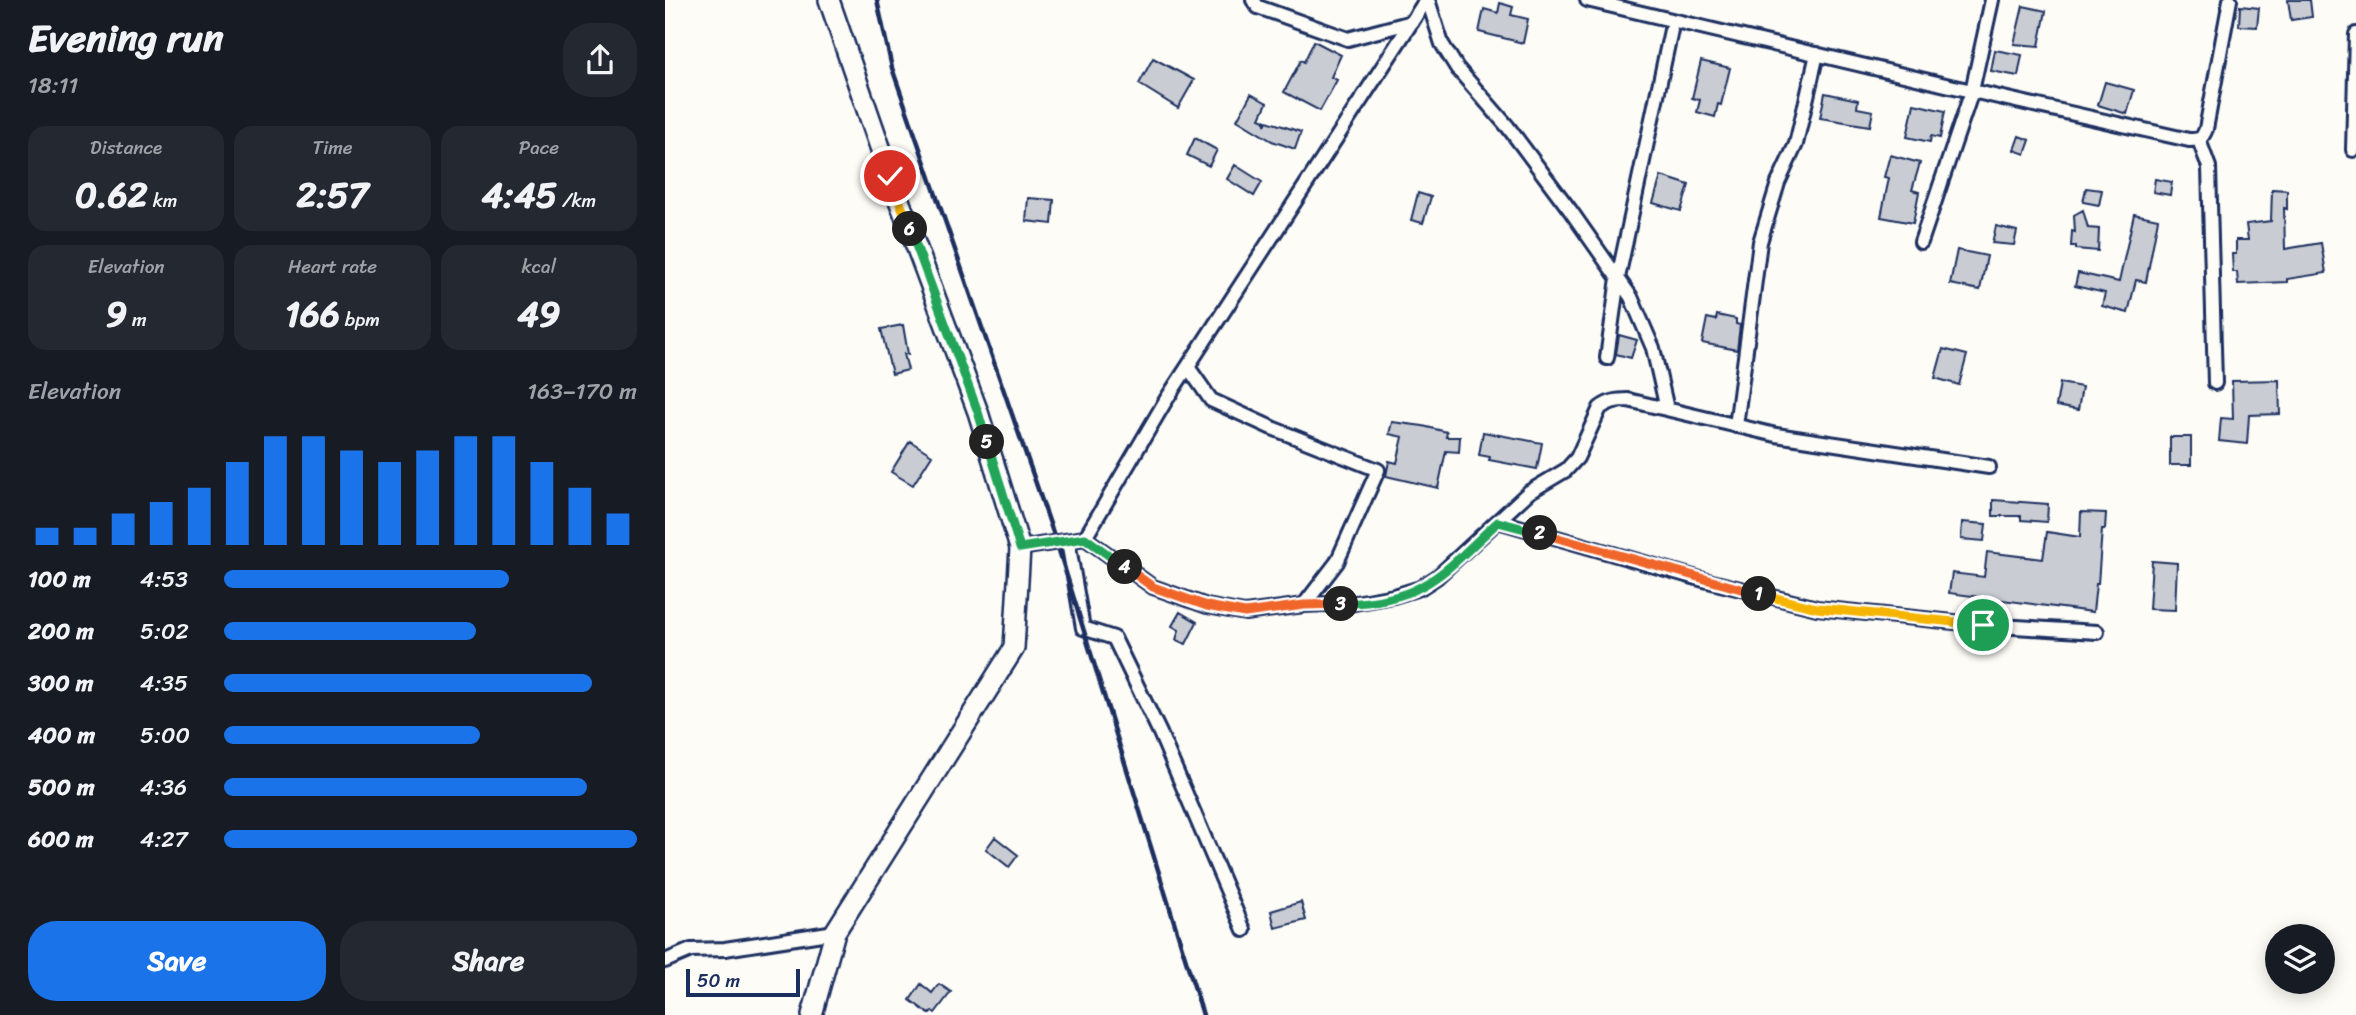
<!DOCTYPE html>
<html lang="en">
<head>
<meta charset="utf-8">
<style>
  :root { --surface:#171b24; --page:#242831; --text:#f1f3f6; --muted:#9ea1a6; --accent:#1a73e8 }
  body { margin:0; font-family:Sriracha,sans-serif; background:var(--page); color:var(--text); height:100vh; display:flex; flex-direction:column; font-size:26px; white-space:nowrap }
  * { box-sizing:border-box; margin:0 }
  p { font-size:23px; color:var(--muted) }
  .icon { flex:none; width:38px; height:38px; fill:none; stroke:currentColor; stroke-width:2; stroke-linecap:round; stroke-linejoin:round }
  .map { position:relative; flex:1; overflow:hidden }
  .drawer { display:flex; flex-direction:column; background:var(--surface); width:665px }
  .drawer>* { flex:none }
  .fabs { position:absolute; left:1600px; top:924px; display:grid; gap:14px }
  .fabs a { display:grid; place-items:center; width:70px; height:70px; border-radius:50%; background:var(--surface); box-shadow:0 4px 18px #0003; font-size:35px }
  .scale { position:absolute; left:21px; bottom:18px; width:114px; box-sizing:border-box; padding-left:7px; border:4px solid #1b2f5e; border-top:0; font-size:19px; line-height:24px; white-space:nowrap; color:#1b2f5e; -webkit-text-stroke:5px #fdfcf7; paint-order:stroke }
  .pin { position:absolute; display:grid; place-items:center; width:60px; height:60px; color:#fff; margin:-30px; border:4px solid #fff; border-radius:50%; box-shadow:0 2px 7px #0007 }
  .km { position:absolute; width:35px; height:35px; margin:-18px; border-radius:50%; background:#222; color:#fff; font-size:19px; line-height:35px; text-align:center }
  .round { display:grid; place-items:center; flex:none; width:74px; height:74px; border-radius:28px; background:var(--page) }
  .headline { display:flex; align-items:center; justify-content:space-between; height:119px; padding:0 28px }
  h1 { font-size:38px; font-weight:700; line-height:52px }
  .stats { display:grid; grid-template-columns:repeat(3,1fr); gap:10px; height:119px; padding:7px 28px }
  .stats div { display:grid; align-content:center; border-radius:18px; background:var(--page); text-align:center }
  .stats b { font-size:35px; font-weight:700 }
  .stats small { font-size:19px; font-weight:400 }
  .stats p { font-size:19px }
  .chart { height:196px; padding:14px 28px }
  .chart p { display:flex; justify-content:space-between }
  .chart svg { width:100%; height:126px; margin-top:7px; stroke:var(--accent); stroke-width:6 }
  .cta { display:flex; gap:14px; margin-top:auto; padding:14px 28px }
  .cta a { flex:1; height:80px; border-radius:28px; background:var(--accent); color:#fff; font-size:28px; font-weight:700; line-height:80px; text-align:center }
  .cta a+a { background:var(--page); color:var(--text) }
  ul { padding:0 28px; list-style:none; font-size:23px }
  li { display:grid; grid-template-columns:112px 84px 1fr; align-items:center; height:52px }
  li i { height:18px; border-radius:9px; background:var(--accent) }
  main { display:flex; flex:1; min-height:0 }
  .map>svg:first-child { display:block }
  .building { fill:#c9ccd3; stroke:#1b2f5e; stroke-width:2 }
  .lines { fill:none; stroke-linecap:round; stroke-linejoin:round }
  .street-casing { stroke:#1b2f5e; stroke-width:18 }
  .primary-casing { stroke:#1b2f5e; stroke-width:24 }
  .street { stroke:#fdfcf7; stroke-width:12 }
  .primary { stroke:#fdfcf7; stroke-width:19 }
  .rail { stroke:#1b2f5e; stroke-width:4.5 }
  .split-1-casing { stroke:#fff; stroke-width:14 }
  .split-2-casing { stroke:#fff; stroke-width:14 }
  .split-3-casing { stroke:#fff; stroke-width:14 }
  .split-4-casing { stroke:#fff; stroke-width:14 }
  .split-5-casing { stroke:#fff; stroke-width:14 }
  .split-6-casing { stroke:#fff; stroke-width:14 }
  .split-7-casing { stroke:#fff; stroke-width:14 }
  .split-1 { stroke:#f5b400; stroke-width:9 }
  .split-2 { stroke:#f0652b; stroke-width:9 }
  .split-3 { stroke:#22a559; stroke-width:9 }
  .split-4 { stroke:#f0652b; stroke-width:9 }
  .split-5 { stroke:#22a559; stroke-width:9 }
  .split-6 { stroke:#22a559; stroke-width:9 }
  .split-7 { stroke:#f5b400; stroke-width:9 }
</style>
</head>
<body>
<main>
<section class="drawer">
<div class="headline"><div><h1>Evening run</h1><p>18:11</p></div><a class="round"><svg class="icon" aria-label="share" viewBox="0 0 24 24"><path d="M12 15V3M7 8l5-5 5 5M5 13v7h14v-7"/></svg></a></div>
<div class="stats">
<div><p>Distance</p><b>0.62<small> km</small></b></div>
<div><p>Time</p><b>2:57</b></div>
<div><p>Pace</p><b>4:45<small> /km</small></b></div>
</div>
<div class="stats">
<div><p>Elevation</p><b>9<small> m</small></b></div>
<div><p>Heart rate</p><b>166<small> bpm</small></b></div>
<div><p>kcal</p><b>49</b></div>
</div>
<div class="chart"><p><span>Elevation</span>163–170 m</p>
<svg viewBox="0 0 160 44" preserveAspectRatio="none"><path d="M5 44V38M15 44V38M25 44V33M35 44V29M45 44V24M55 44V15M65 44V6M75 44V6M85 44V11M95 44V15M105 44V11M115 44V6M125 44V6M135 44V15M145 44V24M155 44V33"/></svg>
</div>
<ul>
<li><b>100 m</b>4:53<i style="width:69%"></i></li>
<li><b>200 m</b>5:02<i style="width:61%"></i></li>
<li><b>300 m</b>4:35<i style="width:89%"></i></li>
<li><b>400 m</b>5:00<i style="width:62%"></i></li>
<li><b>500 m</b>4:36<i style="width:88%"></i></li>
<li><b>600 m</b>4:27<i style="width:100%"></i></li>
</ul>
<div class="cta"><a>Save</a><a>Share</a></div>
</section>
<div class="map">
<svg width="1691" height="1015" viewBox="0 0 1691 1015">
  <rect width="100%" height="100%" fill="#fdfcf7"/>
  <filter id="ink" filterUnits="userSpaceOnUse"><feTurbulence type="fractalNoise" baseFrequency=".0143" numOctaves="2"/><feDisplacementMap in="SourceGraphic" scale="14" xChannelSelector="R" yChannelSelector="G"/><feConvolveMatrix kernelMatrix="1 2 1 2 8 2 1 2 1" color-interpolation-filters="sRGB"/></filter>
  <g filter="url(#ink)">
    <path class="building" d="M1623 0H1645L1647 17 1626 20Z
      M835 3 848 7 846 15 863 19 858 43 814 32 819 9 833 13Z
      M1358 6 1381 11 1374 46 1349 44Z
      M1575 6 1594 8 1592 27 1574 26Z
      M649 41 676 55 666 77 672 80 655 111 619 92 636 60 639 62Z
      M1330 50 1357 55 1353 76 1326 71Z
      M488 58 529 80 513 108 474 84Z
      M1036 61 1065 68 1056 105 1053 104 1050 117 1032 112 1035 100 1027 98Z
      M1440 82 1469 90 1462 114 1433 105Z
      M1160 93 1193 100 1192 108 1208 111 1205 126 1155 118Z
      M586 94 602 103 595 118 600 120V125L602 121 636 132 630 149 607 141 572 120Z
      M1249 104 1280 111 1275 138 1266 136 1265 142 1242 137Z
      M1354 136 1365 140 1360 154 1349 150Z
      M530 138 552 150 544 166 522 155Z
      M1225 155 1255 163 1247 190 1254 192 1248 223 1216 217 1224 178 1219 177Z
      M570 165 597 182 589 196 562 179Z
      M996 176 1024 185 1016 211 988 203Z
      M1490 179 1507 182 1505 195 1488 192Z
      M1421 188 1437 190 1434 205 1418 202Z
      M1607 189 1622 190V209L1619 208 1620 249 1656 243 1661 273 1622 279V282L1573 284 1572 272H1568L1567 254H1571V240H1583L1581 224 1606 221Z
      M753 193 766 197 758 223 746 220Z
      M363 198 389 200 387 224 361 221Z
      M1418 210 1423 228 1434 229 1433 251 1411 249V246H1406L1407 231 1410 232 1409 215Z
      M1469 214 1493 219 1481 282 1471 280 1463 313 1437 306 1440 293 1410 286 1413 273 1454 282Z
      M1331 226 1352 231 1349 245 1327 243Z
      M1292 250 1322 256 1315 290 1285 284Z
      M1052 315 1071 319V324L1075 325 1072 350 1037 343 1042 318 1051 320Z
      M238 325 243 354H239L243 370 227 374 216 329Z
      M954 335 972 340 966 358 951 354Z
      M1278 349 1302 355 1294 385 1270 378Z
      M1614 380 1615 414 1584 415 1582 444 1554 441 1556 418 1568 419 1567 381Z
      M1395 383 1417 387 1413 410 1391 406Z
      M727 422 758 426 782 432 781 437H795L794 452 781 451 773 488 721 476 724 461 732 463 738 437 724 434Z
      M818 432 877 443 872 469 824 460 825 457 814 455Z
      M1505 437H1526V465H1505Z
      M245 441 267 455 248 485 226 472Z
      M1328 500 1383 504 1382 522 1356 520V516H1328Z
      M1416 512 1441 513 1440 529H1437L1433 584H1431L1428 612 1284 593 1287 573 1319 577 1322 552 1378 559 1382 532 1415 537Z
      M1297 522 1321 524 1319 541 1296 539Z
      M1487 561 1512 563 1510 610 1484 609Z
      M515 612 532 622 521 644 511 640 514 630 507 626Z
      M330 837 353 855 344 867 321 849Z
      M636 902 641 920 610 928 606 911Z
      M256 984 267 993 274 984 286 992 270 1013 267 1011 264 1014 245 1000Z"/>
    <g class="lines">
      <g class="street-casing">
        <path id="street" d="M588 0 593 7 683 39 747 22
          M763 0 777 44 792 68 843 127 905 210 966 297 988 348 1002 409
          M922 0 1285 86 1524 140C1535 140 1537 139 1541 129L1565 0
          M1534 140 1544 167 1550 383
          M1688 150 1691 34
          M1256 242 1307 91 1327 0
          M942 358 953 278 1006 30
          M523 367 546 400 607 428 713 470 672 562 639 605
          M1071 426 1095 242 1113 183 1131 144 1152 54
          M833 521 1039 580 1152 608 1318 625 1432 632
          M420 538 488 587 542 606 580 613 639 605 690 603 729 596 755 588 772 577 864 492 901 470 912 458 935 408C944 401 952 400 963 400L1111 435 1324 467
          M403 541 418 628 449 638 495 733 579 930
          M355 548 420 538 501 400 761 0
          M0 961 26 950 60 949 170 932"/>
      </g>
      <g class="primary-casing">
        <path id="primary" d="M147 1015 170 932 349 648 355 548 313 412 225 176 164 0"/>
      </g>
      <use href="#street" class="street"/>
      <use href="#primary" class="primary"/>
      <path class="rail" d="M212 0 227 68 392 544 538 1015"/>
    </g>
  </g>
  <g class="lines" filter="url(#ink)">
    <g class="split-1-casing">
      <path id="split-1" d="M1094 594 1152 608 1318 625"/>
    </g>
    <g class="split-2-casing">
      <path id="split-2" d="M875 533 1094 594"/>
    </g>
    <g class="split-3-casing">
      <path id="split-3" d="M676 604C701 603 735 599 757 586 785 571 809 543 833 522L875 533"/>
    </g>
    <g class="split-4-casing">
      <path id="split-4" d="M460 567 488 587 542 606 580 613 639 605 676 604"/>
    </g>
    <g class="split-5-casing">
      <path id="split-5" d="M322 442 355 548 420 538 460 567"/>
    </g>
    <g class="split-6-casing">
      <path id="split-6" d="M245 229 313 412 322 442"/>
    </g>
    <g class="split-7-casing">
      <path id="split-7" d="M225 176 245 229"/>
    </g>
    <use href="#split-1" class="split-1"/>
    <use href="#split-2" class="split-2"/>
    <use href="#split-3" class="split-3"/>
    <use href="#split-4" class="split-4"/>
    <use href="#split-5" class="split-5"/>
    <use href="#split-6" class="split-6"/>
    <use href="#split-7" class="split-7"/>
  </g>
</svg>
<div class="fabs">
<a><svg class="icon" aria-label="layers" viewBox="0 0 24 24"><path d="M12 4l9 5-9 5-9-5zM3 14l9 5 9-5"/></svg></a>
</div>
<div class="scale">50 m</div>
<div class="pin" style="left:1318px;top:625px;background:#1e9e55"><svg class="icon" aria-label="arrive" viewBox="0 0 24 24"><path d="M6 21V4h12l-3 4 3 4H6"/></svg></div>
<div class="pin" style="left:225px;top:176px;background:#d93025"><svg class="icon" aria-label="check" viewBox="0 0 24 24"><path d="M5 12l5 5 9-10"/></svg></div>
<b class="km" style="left:1094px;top:594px">1</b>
<b class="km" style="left:875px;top:533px">2</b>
<b class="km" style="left:676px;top:604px">3</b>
<b class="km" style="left:460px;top:567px">4</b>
<b class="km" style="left:322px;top:442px">5</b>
<b class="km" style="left:245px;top:229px">6</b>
</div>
</main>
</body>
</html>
